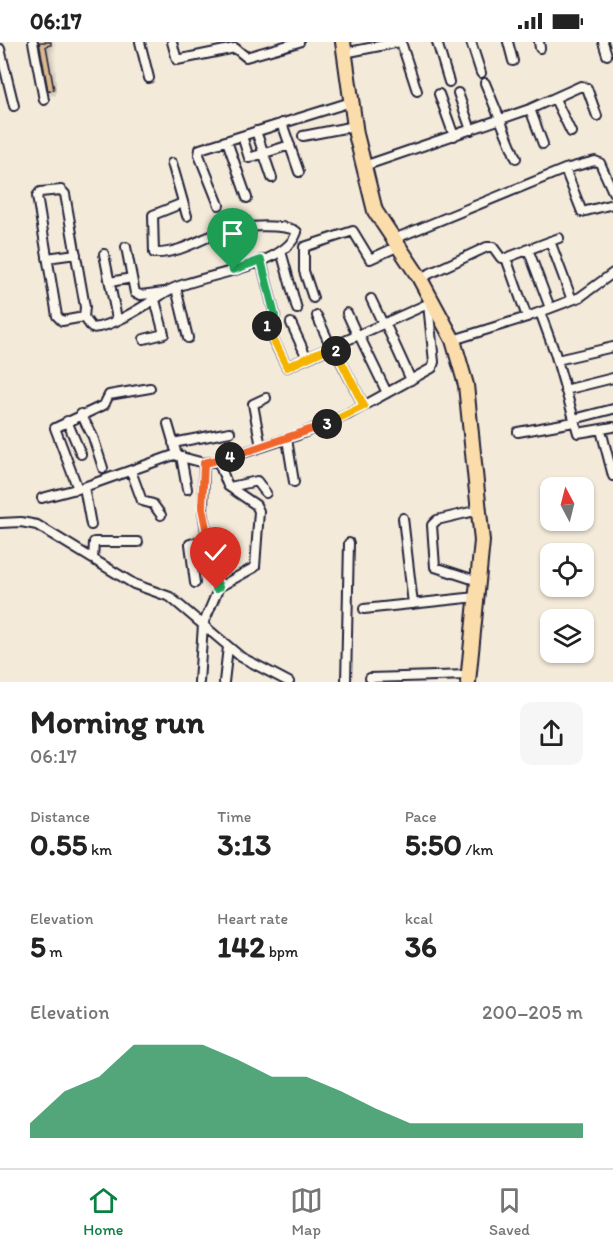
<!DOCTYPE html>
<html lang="en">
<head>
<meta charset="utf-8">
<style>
  :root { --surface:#fff; --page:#f6f6f6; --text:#222; --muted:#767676; --line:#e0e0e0; --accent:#0b8043 }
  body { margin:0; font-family:Itim,sans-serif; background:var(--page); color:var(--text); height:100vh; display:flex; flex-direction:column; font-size:22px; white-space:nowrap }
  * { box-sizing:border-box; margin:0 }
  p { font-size:20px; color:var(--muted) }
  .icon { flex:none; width:33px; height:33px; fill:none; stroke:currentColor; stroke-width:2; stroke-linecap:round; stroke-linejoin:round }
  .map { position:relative; height:640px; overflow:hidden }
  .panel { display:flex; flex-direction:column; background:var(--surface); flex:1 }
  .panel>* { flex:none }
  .needle { width:39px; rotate:353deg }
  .tools { position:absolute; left:540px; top:435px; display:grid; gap:12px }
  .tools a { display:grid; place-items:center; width:54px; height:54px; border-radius:12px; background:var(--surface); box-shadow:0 2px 4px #0004; font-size:30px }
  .pin { position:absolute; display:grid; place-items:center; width:51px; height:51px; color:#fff; margin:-62px -26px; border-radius:50% 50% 50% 0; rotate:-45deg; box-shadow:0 0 6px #0007 }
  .pin .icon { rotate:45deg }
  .km { position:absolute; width:30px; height:30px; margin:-15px; border-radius:50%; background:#222; color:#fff; font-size:16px; line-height:30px; text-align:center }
  .round { display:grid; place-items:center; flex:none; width:63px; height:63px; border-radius:12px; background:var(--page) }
  .head { display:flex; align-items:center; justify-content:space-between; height:102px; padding:0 30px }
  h1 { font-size:33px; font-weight:700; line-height:45px }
  .metrics { display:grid; grid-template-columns:repeat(3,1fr); gap:9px; height:102px; padding:6px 30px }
  .metrics div { display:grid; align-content:center }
  .metrics b { font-size:30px; font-weight:700 }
  .metrics small { font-size:16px; font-weight:400 }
  .metrics p { font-size:16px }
  .chart { height:168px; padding:12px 30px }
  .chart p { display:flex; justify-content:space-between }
  .chart svg { width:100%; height:108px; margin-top:6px; fill:var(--accent); opacity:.7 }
  .status { display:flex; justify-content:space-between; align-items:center; height:42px; padding:0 30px; background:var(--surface); direction:ltr }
  .status svg { height:16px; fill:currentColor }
  .tab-bar { display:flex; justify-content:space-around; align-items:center; height:84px; border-top:2px solid var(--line); background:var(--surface); font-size:16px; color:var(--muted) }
  .tab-bar a { display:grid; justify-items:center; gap:3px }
  .tab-bar .current { color:var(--accent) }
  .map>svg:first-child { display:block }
  .building { fill:#dab88c; stroke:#22223b; stroke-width:1.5; filter:url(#shadow) }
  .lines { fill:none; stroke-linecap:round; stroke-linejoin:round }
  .street-casing { stroke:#22223b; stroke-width:12 }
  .highway-casing { stroke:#22223b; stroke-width:18 }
  .street { stroke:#fbf7ec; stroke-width:8 }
  .highway { stroke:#fbdcab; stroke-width:14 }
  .split-1-casing { stroke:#fff; stroke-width:12 }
  .split-2-casing { stroke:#fff; stroke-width:12 }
  .split-3-casing { stroke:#fff; stroke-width:12 }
  .split-4-casing { stroke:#fff; stroke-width:12 }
  .split-5-casing { stroke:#fff; stroke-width:12 }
  .split-6-casing { stroke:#fff; stroke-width:12 }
  .split-1 { stroke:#22a559; stroke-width:8 }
  .split-2 { stroke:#f5b400; stroke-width:8 }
  .split-3 { stroke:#f5b400; stroke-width:8 }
  .split-4 { stroke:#f0652b; stroke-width:8 }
  .split-5 { stroke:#f0652b; stroke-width:8 }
  .split-6 { stroke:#22a559; stroke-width:8 }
</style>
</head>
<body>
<div class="status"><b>06:17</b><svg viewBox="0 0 49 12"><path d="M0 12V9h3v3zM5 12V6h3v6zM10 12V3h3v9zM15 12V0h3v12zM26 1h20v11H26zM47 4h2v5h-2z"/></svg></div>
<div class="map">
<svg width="613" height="640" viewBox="0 0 613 640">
  <defs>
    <filter id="shadow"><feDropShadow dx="2" dy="3" stdDeviation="3" flood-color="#0004"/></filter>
  </defs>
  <rect width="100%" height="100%" fill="#f4ead9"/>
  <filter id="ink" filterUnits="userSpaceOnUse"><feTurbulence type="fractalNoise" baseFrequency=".0167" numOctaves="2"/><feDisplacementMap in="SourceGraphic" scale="12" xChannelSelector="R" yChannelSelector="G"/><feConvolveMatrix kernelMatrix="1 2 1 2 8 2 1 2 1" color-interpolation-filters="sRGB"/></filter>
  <g filter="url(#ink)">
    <path class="building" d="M39 0H51V3L46 4 54 48 48 49Z"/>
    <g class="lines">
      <g class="street-casing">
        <path id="street" d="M33 0 44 58
          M140 0 149 36
          M172 0 177 18 235 6 246 15 299 0
          M401 0 417 49
          M437 0 449 40
          M471 0 481 31
          M508 0 513 19
          M539 0 540 6
          M603 0 607 13
          M0 7 14 64
          M344 11 400 0
          M485 41 516 116
          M458 51 471 88
          M439 52 454 94
          M555 57 571 90
          M530 67 543 102
          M282 81 299 130
          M256 89 272 136
          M242 94 249 116 290 103
          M303 94 355 84
          M227 99 247 156
          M172 121 187 174
          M364 124 530 67 581 44 587 46 597 74
          M565 127 582 170 613 162
          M219 163 199 113 200 107 351 60
          M394 197 565 127 595 119 600 121 613 150
          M550 199 572 258
          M126 205 135 251 141 253 164 250
          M528 207 550 266
          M281 209 297 267
          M104 212 117 277
          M47 216 76 212
          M506 216 527 275
          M261 218 275 274 266 283 287 325 432 260
          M420 236 487 205H493L501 216H506L559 196
          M110 240 132 236
          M176 246 188 296
          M313 256 304 229V205L353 189 370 217 399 204
          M371 257 383 282
          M540 270 555 311 578 391 613 385
          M347 271 357 293
          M317 274 331 305
          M84 275 85 265 65 152 61 148 40 150 37 154 57 274 62 279 84 275 92 286C114 285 147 262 166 250 196 232 285 227 297 190 288 181 233 184 220 190 199 198 178 212 154 211L153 173 183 161
          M291 281 307 316
          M385 281 411 338
          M359 293 387 351
          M144 297 164 292 155 258
          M453 298 527 275 580 255 613 231
          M333 304 364 364
          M557 318 613 305
          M565 348 613 336
          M81 372 93 395 103 426
          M574 377 613 367
          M67 379 81 412
          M168 382 177 413
          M601 388 613 434
          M518 390 574 380
          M287 397 294 440
          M173 401 230 390
          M261 405 253 362 266 356
          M181 414 187 447
          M218 419 228 444 256 463 259 469 255 525 219 545
          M131 429 142 459 153 462 161 473
          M84 445 91 483
          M230 445 257 439 266 451
          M78 447 55 386 104 363 109 353 150 346
          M42 456 84 445 174 413 204 421 218 419 298 393 347 373 432 326 434 320 428 262
          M403 476 413 562
          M0 481 21 480 37 483 134 542 170 555 241 615 289 640
          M93 517 94 500H138
          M478 539 435 525 432 483 437 478 479 468
          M195 541 190 502 208 497
          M364 567 476 555
          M370 636 469 633
          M199 640 203 583 219 545 212 529 203 469 204 421
          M224 640 228 605
          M346 640 349 501"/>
      </g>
      <g class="highway-casing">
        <path id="highway" d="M343 0 356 92 375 169 419 235 453 298 466 343 482 499 468 640"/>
      </g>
      <use href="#street" class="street"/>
      <use href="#highway" class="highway"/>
    </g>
  </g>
  <g class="lines" filter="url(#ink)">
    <g class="split-1-casing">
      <path id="split-1" d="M233 228 261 218 275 274 267 280V284"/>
    </g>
    <g class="split-2-casing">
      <path id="split-2" d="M267 284 287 325 333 304 336 309"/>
    </g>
    <g class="split-3-casing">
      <path id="split-3" d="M327 382 364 364 336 309"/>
    </g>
    <g class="split-4-casing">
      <path id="split-4" d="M230 415 327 382"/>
    </g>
    <g class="split-5-casing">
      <path id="split-5" d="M208 496 202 466 204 421 230 415"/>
    </g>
    <g class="split-6-casing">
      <path id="split-6" d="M208 496 212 529 219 545 216 547"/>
    </g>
    <use href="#split-1" class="split-1"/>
    <use href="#split-2" class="split-2"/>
    <use href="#split-3" class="split-3"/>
    <use href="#split-4" class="split-4"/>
    <use href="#split-5" class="split-5"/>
    <use href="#split-6" class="split-6"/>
  </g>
</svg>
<div class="tools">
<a><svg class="needle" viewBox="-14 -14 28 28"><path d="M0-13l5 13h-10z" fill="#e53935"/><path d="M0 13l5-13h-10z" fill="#767676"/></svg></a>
<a><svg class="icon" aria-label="locate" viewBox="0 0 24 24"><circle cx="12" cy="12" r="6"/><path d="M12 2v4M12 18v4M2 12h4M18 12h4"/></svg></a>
<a><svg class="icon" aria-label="layers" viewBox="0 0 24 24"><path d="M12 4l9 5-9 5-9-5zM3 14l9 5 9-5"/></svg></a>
</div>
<div class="pin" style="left:233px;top:228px;background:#1e9e55"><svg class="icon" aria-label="arrive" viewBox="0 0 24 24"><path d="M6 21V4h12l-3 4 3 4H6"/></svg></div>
<div class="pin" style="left:216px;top:547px;background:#d93025"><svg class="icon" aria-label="check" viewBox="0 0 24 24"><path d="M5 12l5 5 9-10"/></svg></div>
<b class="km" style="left:267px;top:284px">1</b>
<b class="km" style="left:336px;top:309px">2</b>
<b class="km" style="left:327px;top:382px">3</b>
<b class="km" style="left:230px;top:415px">4</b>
</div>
<section class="panel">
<div class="head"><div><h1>Morning run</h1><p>06:17</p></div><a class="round"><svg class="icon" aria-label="share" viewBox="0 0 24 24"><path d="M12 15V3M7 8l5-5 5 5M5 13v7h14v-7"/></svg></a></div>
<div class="metrics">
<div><p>Distance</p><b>0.55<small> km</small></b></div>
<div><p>Time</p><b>3:13</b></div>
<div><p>Pace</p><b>5:50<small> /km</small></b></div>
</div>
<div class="metrics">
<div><p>Elevation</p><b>5<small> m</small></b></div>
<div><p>Heart rate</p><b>142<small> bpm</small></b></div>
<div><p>kcal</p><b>36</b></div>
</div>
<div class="chart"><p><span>Elevation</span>200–205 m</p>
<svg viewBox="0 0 160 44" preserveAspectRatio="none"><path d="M0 44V38L10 25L20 19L30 6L40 6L50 6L60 12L70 19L80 19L90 25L100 32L110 38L120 38L130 38L140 38L150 38L160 38V44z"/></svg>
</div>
</section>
<nav class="tab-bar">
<a class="current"><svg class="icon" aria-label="home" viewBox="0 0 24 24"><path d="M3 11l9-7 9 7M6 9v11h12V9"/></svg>Home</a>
<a><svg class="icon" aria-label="map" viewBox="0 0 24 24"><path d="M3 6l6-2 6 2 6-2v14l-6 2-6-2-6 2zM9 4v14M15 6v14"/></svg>Map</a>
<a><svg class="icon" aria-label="saved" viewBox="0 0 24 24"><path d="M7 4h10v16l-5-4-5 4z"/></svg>Saved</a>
</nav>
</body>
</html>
